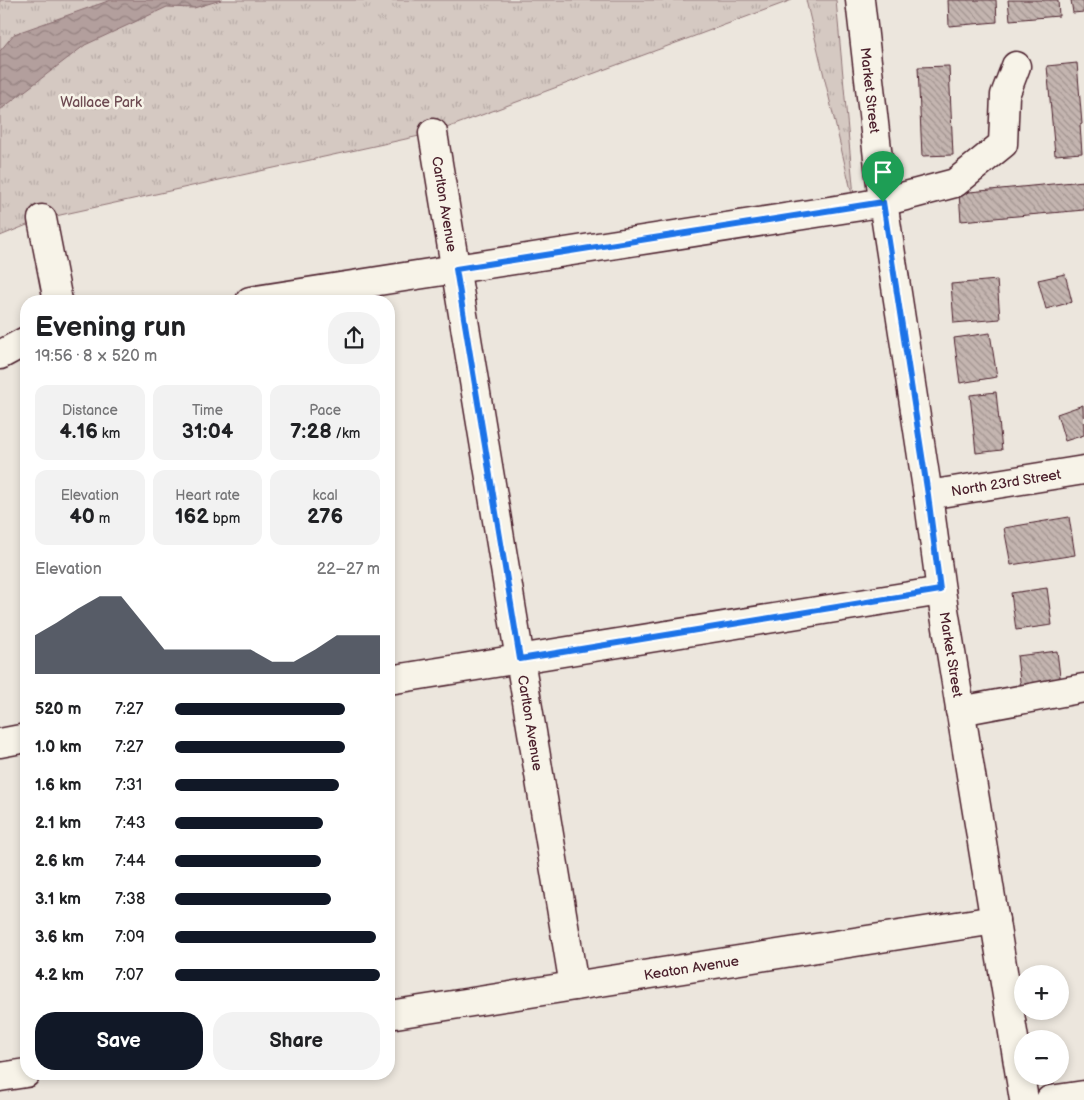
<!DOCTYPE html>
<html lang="en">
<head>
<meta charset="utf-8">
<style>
  :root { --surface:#fff; --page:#f2f2f2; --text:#202124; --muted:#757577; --accent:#111827 }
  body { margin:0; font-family:"Balsamiq Sans",sans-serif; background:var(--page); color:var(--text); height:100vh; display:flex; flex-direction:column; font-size:19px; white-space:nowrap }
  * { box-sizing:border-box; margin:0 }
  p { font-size:16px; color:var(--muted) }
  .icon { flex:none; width:28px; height:28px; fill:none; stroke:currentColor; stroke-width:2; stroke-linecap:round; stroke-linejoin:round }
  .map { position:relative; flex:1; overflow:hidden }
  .sheet { position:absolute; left:20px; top:295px; width:375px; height:785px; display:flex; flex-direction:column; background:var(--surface); border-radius:20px; box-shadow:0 2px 8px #0003 }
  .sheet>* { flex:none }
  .tools { position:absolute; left:1014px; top:965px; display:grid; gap:10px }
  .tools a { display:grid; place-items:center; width:55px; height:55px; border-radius:50%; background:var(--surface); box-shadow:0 2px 8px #0003; font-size:25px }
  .pin { position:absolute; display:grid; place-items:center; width:42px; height:42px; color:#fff; margin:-51px -21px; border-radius:50% 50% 50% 0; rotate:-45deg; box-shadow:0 0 5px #0007 }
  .pin .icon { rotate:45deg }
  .round { display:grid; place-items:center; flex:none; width:52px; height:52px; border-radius:20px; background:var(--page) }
  .summary { display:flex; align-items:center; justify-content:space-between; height:85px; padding:0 15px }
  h1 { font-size:28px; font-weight:700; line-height:38px }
  .metrics { display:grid; grid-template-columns:repeat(3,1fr); gap:8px; height:85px; padding:5px 15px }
  .metrics div { display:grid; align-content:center; border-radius:12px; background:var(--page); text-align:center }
  .metrics b { font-size:21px; font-weight:700 }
  .metrics small { font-size:14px; font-weight:400 }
  .metrics p { font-size:14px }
  .chart { height:140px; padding:10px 15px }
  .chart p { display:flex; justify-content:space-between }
  .chart svg { width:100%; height:90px; margin-top:5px; fill:var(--accent); opacity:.7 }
  .cta { display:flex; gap:10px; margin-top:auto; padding:10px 15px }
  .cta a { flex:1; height:58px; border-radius:20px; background:var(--accent); color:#fff; font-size:20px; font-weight:700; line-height:58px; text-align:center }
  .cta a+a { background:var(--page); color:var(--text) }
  ul { padding:0 15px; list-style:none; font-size:16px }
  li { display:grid; grid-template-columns:80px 60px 1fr; align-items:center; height:38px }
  li i { height:12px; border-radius:6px; background:var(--accent) }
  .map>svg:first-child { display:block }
  .grass { fill:url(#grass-tufts); stroke:#907476 }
  .water { fill:url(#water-waves); stroke:#896c6f }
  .building { fill:url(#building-back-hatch); stroke:#4a1f2b }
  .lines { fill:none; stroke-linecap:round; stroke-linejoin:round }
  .minor-casing { stroke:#4a1f2b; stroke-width:31 }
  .major-casing { stroke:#4a1f2b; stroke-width:31 }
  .minor { stroke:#f7f3e8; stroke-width:28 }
  .major { stroke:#f7f3e8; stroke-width:28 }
  .route-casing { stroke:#fff; stroke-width:10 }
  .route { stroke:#1a73e8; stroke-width:6 }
  .labels { text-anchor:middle; stroke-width:5; stroke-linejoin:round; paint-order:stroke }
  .street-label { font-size:14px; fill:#4a1f2b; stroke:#f7f3e8 }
  .park-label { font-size:14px; fill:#6d4a51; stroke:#f7f3e8 }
</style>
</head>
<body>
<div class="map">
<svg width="1084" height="1100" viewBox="0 0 1084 1100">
  <defs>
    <pattern id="grass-tufts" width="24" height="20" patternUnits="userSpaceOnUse" patternTransform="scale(1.25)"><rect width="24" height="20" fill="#d5c9c2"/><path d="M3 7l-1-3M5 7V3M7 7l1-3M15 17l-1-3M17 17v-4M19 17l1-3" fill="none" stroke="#b8aca7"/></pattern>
    <pattern id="water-waves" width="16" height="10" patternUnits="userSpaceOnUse" patternTransform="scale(1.25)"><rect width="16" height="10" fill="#b39f9d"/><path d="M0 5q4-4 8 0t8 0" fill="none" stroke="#948180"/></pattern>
    <pattern id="building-back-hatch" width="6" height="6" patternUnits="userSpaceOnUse" patternTransform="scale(1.25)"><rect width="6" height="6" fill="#c4b5b0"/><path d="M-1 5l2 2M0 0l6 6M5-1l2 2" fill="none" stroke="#a1938f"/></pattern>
  </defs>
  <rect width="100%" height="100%" fill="#ece6dd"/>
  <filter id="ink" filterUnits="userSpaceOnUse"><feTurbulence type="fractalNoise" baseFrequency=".02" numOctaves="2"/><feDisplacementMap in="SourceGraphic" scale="10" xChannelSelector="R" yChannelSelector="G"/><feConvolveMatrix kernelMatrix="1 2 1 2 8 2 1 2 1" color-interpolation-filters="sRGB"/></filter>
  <g filter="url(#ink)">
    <path class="grass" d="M0 0H792L433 133 42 219 0 236Z
      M806 0H836L855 207Z"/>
    <path class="water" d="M111 0H221L194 8 167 7 85 45 0 110V51L14 34Z"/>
    <path class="building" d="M948 0H996L997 22 949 26Z
      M1008 0H1058L1059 16 1010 20Z
      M1071 0H1084V12L1073 13Z
      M1077 63 1082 124 1080 125 1082 153 1055 155 1047 66Z
      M949 66 953 155 922 156 918 67Z
      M1084 181V210L961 221 959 193Z
      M1065 274 1072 302 1046 309 1038 280Z
      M997 280 1000 319 954 323 951 284Z
      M990 333 997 377 960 383 954 338Z
      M996 392 1002 450 976 453 970 395Z
      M1083 405 1084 435 1065 441 1057 414Z
      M1069 517 1075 555 1011 565 1004 528Z
      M1047 588 1052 625 1016 630 1011 593Z
      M1057 651 1061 685 1021 690 1017 656Z"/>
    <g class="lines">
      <g class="minor-casing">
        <g id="minor">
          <path id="s1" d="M433 133 574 986"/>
          <path d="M42 219 58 301"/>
          <path d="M250 301 855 207 883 202 955 183 1003 144 1005 95 1016 66"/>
          <path d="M0 355 26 341"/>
          <path d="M389 680 941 591"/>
          <path d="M960 711 1084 688"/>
          <path d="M0 743 26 738"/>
          <path id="s2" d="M389 1015 995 920"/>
          <path d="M0 1077 26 1073"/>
          <path d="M1050 1100 1084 1095"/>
        </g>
      </g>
      <g class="major-casing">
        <g id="major">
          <path id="s3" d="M860 0 883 202 928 495 941 591 1024 1100"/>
          <path id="s4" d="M928 495 1084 470"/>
        </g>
      </g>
      <use href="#minor" class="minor"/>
      <use href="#major" class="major"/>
    </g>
  </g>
  <g class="lines" filter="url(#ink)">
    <g class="route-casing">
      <path id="route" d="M883 202 928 495 940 590 520 659 456 269Z"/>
    </g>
    <use href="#route" class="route"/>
  </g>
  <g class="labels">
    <g class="street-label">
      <text dy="5" stroke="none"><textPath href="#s3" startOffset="91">Market Street</textPath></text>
      <text dy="5" stroke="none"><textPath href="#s1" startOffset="72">Carlton Avenue</textPath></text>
      <text dy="5" stroke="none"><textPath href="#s4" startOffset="79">North 23rd Street</textPath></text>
      <text dy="5" stroke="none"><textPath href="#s3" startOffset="661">Market Street</textPath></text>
      <text dy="5" stroke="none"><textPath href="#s1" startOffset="598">Carlton Avenue</textPath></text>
      <text dy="5" stroke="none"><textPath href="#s2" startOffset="306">Keaton Avenue</textPath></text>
    </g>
    <g class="park-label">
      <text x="101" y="107">Wallace Park</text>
    </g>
  </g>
</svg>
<div class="tools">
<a>+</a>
<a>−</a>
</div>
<div class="pin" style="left:883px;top:202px;background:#1e9e55"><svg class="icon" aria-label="arrive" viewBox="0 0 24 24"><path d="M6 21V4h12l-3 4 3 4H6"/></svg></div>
<section class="sheet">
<div class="summary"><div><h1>Evening run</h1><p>19:56 · 8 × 520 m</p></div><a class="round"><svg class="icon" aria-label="share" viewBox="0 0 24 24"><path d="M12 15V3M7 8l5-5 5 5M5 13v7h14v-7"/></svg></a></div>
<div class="metrics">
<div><p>Distance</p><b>4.16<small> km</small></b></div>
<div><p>Time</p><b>31:04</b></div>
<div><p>Pace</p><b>7:28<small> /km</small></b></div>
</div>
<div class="metrics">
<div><p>Elevation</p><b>40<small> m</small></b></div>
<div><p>Heart rate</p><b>162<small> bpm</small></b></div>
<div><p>kcal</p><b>276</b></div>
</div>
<div class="chart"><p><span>Elevation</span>22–27 m</p>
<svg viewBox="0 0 160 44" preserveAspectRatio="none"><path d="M0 44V25L10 19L20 12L30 6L40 6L50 19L60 32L70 32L80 32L90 32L100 32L110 38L120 38L130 32L140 25L150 25L160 25V44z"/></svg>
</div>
<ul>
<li><b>520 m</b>7:27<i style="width:83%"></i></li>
<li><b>1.0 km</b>7:27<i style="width:83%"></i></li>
<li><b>1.6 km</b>7:31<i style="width:80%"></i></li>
<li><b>2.1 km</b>7:43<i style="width:72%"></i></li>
<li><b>2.6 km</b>7:44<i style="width:71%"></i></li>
<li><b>3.1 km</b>7:38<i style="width:76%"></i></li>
<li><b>3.6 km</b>7:09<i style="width:98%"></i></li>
<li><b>4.2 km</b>7:07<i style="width:100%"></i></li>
</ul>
<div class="cta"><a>Save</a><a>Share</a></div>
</section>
</div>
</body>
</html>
